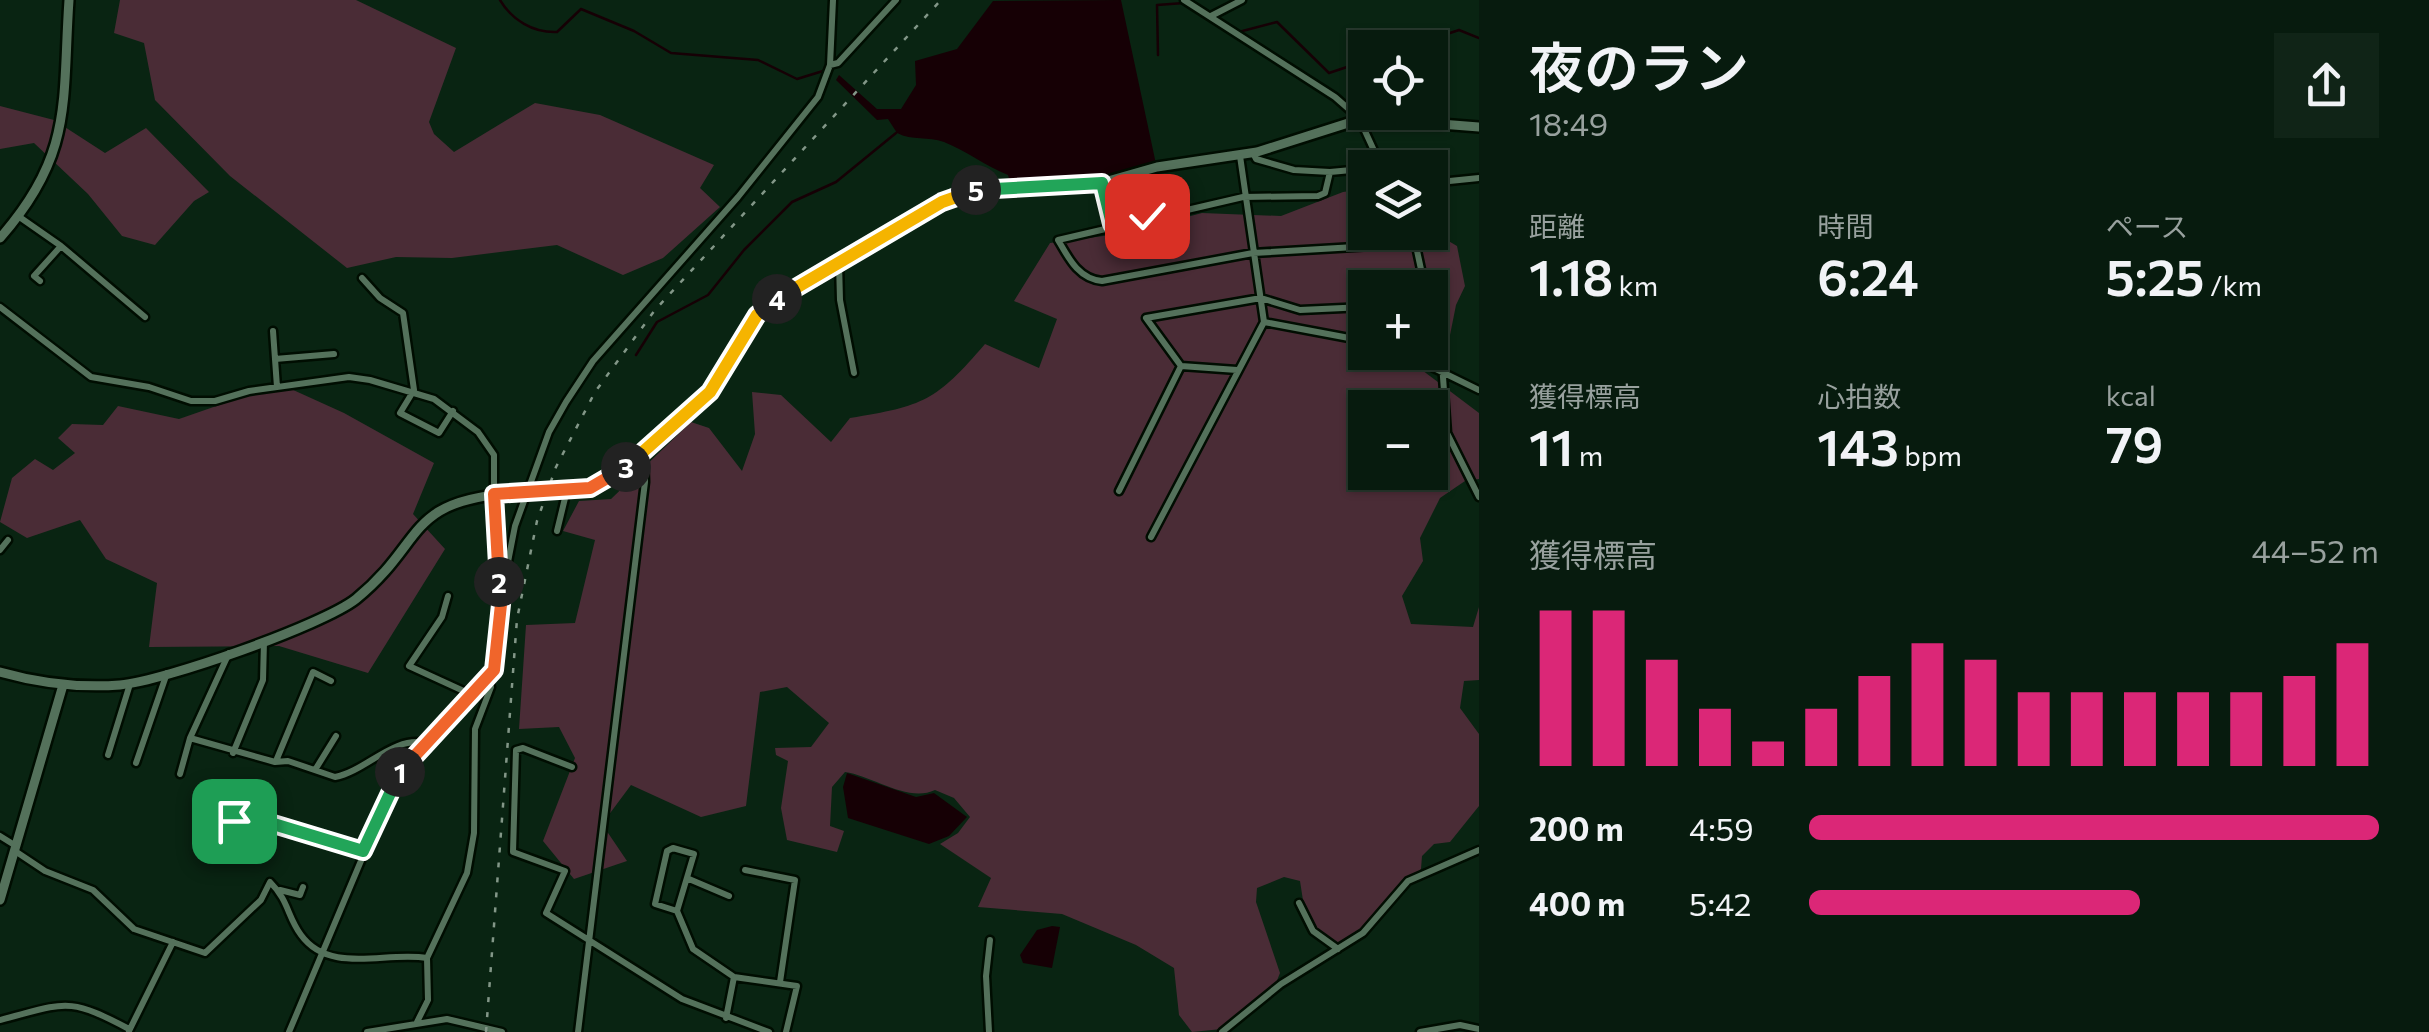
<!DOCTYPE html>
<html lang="ja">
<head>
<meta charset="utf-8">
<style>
  :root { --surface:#071b0e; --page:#102417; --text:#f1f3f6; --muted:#98a19e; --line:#28392e; --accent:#db2777 }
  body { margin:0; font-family:Commissioner,"Noto Sans JP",sans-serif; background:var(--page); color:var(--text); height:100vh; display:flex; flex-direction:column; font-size:38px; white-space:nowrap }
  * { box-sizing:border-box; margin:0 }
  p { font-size:32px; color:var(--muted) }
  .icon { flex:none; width:55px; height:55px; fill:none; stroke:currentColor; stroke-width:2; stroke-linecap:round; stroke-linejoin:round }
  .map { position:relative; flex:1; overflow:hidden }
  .side { display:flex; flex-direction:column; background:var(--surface); width:950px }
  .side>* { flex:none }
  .buttons { position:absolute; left:1348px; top:30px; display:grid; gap:20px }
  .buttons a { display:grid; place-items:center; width:100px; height:100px; border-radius:0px; background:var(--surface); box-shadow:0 2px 8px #0004,0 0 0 2px var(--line); font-size:50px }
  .pin { position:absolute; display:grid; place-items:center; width:85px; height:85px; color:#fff; margin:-42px; border-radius:20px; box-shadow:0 5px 15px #0006 }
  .km { position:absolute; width:50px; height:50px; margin:-25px; border-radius:50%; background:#222; color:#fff; font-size:28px; line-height:50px; text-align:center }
  .round { display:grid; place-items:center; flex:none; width:105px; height:105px; border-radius:0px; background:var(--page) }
  .headline { display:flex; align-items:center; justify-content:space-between; height:170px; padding:0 50px }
  h1 { font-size:55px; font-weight:600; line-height:75px }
  .metrics { display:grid; grid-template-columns:repeat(3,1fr); gap:15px; height:170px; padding:10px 50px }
  .metrics div { display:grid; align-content:center }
  .metrics b { font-size:50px; font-weight:600 }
  .metrics small { font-size:28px; font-weight:400 }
  .metrics p { font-size:28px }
  .chart { height:280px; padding:20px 50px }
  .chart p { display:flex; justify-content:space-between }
  .chart svg { width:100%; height:180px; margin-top:10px; stroke:var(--accent); stroke-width:6 }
  ul { padding:0 50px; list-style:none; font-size:32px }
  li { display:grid; grid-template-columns:160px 120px 1fr; align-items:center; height:75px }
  li i { height:25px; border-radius:12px; background:var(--accent) }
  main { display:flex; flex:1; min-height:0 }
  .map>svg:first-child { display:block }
  .green { fill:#4a2c36; fill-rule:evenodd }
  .water { fill:#160005 }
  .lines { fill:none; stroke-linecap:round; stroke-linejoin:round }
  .stream { stroke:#160005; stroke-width:2.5 }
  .street-casing { stroke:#000d01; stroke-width:11 }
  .secondary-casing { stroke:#000d01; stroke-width:14 }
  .street { stroke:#54715b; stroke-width:6 }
  .secondary { stroke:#54715b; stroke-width:9 }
  .rail { stroke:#839788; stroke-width:2.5; stroke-dasharray:5 10; stroke-linecap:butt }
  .secondary-bridge-casing { stroke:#000d01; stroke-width:14; stroke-linecap:butt }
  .secondary-bridge { stroke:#54715b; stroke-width:9 }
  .split-1-casing { stroke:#fff; stroke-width:20 }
  .split-2-casing { stroke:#fff; stroke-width:20 }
  .split-3-casing { stroke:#fff; stroke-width:20 }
  .split-4-casing { stroke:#fff; stroke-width:20 }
  .split-5-casing { stroke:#fff; stroke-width:20 }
  .split-6-casing { stroke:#fff; stroke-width:20 }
  .split-1 { stroke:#22a559; stroke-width:12 }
  .split-2 { stroke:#f0652b; stroke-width:12 }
  .split-3 { stroke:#f0652b; stroke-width:12 }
  .split-4 { stroke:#f5b400; stroke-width:12 }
  .split-5 { stroke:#f5b400; stroke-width:12 }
  .split-6 { stroke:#22a559; stroke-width:12 }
</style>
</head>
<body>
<main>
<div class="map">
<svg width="1479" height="1032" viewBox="0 0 1479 1032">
  <rect width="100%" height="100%" fill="#092412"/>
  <path class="green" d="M120 0H356L456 48 429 122 434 134 454 152 535 103 600 115 714 165 700 188 720 207 663 258 623 275 557 245 452 258 396 257 347 268 230 176 155 100 144 43 114 33Z
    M0 106 54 120 105 153 146 128 209 192 194 201 155 245 122 236 88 194 34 143 0 149Z
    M1365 189V232H1430V214L1440 236 1457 246 1465 286 1456 305 1449 340 1439 334 1437 324 1444 319 1439 305 1430 303 1425 279 1405 286 1382 281 1375 287 1365 288V352L1410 353V361L1479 413V479L1465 481 1440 498 1420 538 1423 561 1402 596 1411 624 1473 627 1479 607V680L1464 681 1460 708 1479 734V806L1450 842 1434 844 1422 856 1421 869 1362 931 1338 947 1306 920 1300 881 1284 877 1257 888 1256 902 1280 973 1276 983 1222 1029 1192 1032 1179 1015 1174 968 1136 945 1062 914 978 907 991 878 940 844 958 833 970 817 954 798 935 790C908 803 873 776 845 772L832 787 830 826 844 831 837 852 787 840 781 808 788 761 776 755 775 748 811 747 829 723 787 687 760 692 746 806 701 817 631 785 602 824 627 861 574 879 543 841 575 758 559 727 519 729 526 625 575 623 595 540 563 531 579 501 611 499 691 422 709 428 742 471 755 434 752 392 781 395 831 442 850 418C924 406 936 401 985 344L1039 368 1057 319 1014 301 1050 243 1126 233 1202 213 1281 216 1343 192ZM1365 408H1430V472H1365Z
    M280 384 344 413 434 463 413 514 445 549 368 673 279 646 149 647 157 583 106 559 80 520 27 538 0 522 12 478 35 459 53 470 75 453 58 438 72 424 103 425 118 406 179 419Z"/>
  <path class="water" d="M1121 0 1156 164 1090 182H1010L1008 175C985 166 967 151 944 142 928 136 912 141 897 133L888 119 877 120 836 80 839 75 877 109H901L916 85 915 61 957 49 993 1Z
    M847 773 916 797 934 793 967 817 949 836 929 844 848 818 843 787Z
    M1052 926 1060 927 1052 968 1023 963 1020 955 1037 930Z"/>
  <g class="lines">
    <path class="stream" d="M500 0C512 20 533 33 557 32L581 9 634 31 671 53 758 60 797 79 823 71
      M1203 16 1231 34 1277 22 1329 73 1365 61
      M1405 48 1459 30 1479 38
      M1158 55 1157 5 1184 3
      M636 355 657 322 708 295 744 250 792 202 836 182 896 133"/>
    <g class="street-casing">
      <path id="street" d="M1184 0 1335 97 1359 118 1382 168
        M1211 16 1242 0
        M830 65 838 63 896 0
        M1253 153 1256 159 1294 170 1330 172 1384 167
        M1330 172 1325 193 1318 196 1243 197 1058 240C1069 259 1079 279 1102 281L1253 253 1389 245
        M1102 183 1113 224
        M1430 183 1479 178
        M18 216 61 246
        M1413 232 1425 288
        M839 263 840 300 854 373
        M362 278 380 298 403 313 414 390 400 413 439 433 453 411
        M40 281 34 276 61 246 145 317
        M0 307 91 377 149 387 191 401H215L249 391 349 377 370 380 434 399 478 432 494 455V556L501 595 494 670 395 780 289 1032
        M1430 315 1442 363 1447 433 1479 497
        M1264 322 1365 341
        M273 331 277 387
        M1401 352 1479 390
        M275 359 334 354
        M1237 370 1181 366 1146 318 1261 298 1300 310 1365 307
        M1119 491 1181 366
        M557 531 567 490
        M1151 537 1264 322 1240 156
        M0 550 8 540
        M498 579 507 567 515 526 549 432 566 402 593 361 738 197 818 97 830 65 833 0
        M448 596 442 617 409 666 468 693
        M229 653 190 738 275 762 288 761 335 777C366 771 393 736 425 743
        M233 753 263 680 264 641
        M108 755 130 684
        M276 761 313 672 331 681
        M136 763 167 673
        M572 767 523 748 516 750 513 852 565 871 546 913 682 999 769 1032
        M315 770 336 736
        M180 774 190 738
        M234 821 237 813 363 851
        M0 836 16 846
        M673 848 694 854 677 911 655 904 667 851Z
        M15 851 45 871 93 890 134 929 205 953 261 900 270 882C289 901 287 916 301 935 330 975 385 951 427 958
        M745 870 795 880 780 982
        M689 879 729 896
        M280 890 300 895 303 887
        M1299 903 1313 931 1338 949
        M677 911 693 949 734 977 726 1018
        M734 977 797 986 786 1032
        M0 1020C66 1003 67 996 129 1029
        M417 1022 428 1000 427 958 467 873 474 833 475 729 491 687 488 678
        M129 1031 173 942
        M367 1032 447 1019 502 1032
        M578 1032 645 482 644 451
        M989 1032 986 976 990 940
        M1222 1032 1281 984 1363 933 1408 881 1479 850
        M1420 1032 1460 1025 1479 1029"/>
    </g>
    <g class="secondary-casing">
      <path id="secondary" d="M0 238C74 154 62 102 69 0
        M560 491 600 486 684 417 715 387 765 308 959 194 989 187H1087L1157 167 1257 152 1364 118 1479 127
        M0 672C39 683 79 688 120 685 164 681 323 625 356 599 426 542 404 501 512 493
        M0 900 63 685"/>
    </g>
    <use href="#street" class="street"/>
    <use href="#secondary" class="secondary"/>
    <path class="rail" d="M486 1032 517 619 537 521 556 467 595 392 655 310 941 0"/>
    <g class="secondary-bridge-casing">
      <path id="secondary-bridge" d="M512 493 560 491"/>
    </g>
    <use href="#secondary-bridge" class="secondary-bridge"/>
  </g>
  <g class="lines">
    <g class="split-1-casing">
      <path id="split-1" d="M234 821 237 813 363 851 400 772"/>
    </g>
    <g class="split-2-casing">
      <path id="split-2" d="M400 772 494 670 502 595 499 582"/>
    </g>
    <g class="split-3-casing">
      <path id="split-3" d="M499 582 494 494 590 488 626 467"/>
    </g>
    <g class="split-4-casing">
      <path id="split-4" d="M626 467 710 392 757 315 777 299"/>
    </g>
    <g class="split-5-casing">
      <path id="split-5" d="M777 299 942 202 976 190"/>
    </g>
    <g class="split-6-casing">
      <path id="split-6" d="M976 190 1102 183 1112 224 1147 216"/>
    </g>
    <use href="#split-1" class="split-1"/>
    <use href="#split-2" class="split-2"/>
    <use href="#split-3" class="split-3"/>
    <use href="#split-4" class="split-4"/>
    <use href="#split-5" class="split-5"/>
    <use href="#split-6" class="split-6"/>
  </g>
</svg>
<div class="buttons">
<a><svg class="icon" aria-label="locate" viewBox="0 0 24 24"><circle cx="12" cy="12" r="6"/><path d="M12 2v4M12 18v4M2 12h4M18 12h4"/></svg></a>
<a><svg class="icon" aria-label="layers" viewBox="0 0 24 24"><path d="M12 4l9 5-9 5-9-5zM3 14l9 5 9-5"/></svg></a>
<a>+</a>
<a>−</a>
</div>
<div class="pin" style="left:234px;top:821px;background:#1e9e55"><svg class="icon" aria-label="arrive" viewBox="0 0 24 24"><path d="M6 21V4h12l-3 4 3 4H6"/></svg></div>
<div class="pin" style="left:1147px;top:216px;background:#d93025"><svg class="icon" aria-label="check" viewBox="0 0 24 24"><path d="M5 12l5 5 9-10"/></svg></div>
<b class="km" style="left:400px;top:772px">1</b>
<b class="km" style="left:499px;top:582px">2</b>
<b class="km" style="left:626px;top:467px">3</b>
<b class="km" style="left:777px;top:299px">4</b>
<b class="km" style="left:976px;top:190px">5</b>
</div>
<section class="side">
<div class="headline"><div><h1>夜のラン</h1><p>18:49</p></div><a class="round"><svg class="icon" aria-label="share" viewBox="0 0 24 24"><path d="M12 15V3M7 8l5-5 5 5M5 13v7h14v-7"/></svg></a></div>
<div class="metrics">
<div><p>距離</p><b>1.18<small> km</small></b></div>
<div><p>時間</p><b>6:24</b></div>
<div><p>ペース</p><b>5:25<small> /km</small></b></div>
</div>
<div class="metrics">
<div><p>獲得標高</p><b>11<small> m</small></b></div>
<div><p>心拍数</p><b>143<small> bpm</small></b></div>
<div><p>kcal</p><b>79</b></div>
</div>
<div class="chart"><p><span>獲得標高</span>44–52 m</p>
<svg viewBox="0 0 160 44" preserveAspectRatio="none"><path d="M5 44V6M15 44V6M25 44V18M35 44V30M45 44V38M55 44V30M65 44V22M75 44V14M85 44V18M95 44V26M105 44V26M115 44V26M125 44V26M135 44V26M145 44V22M155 44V14"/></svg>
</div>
<ul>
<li><b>200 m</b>4:59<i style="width:100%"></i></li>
<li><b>400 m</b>5:42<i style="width:58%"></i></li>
</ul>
</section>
</main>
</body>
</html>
